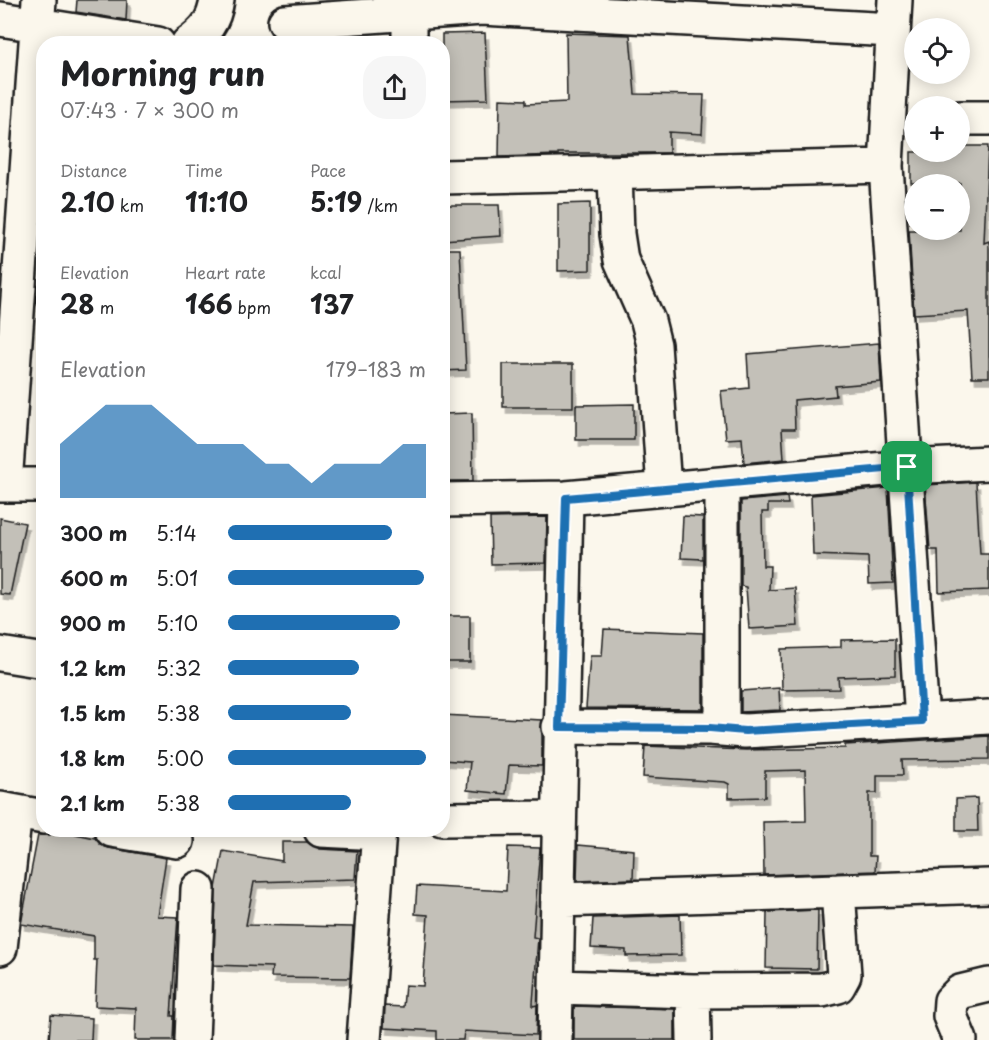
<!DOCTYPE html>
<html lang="en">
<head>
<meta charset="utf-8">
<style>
  :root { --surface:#fff; --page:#f6f6f6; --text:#202124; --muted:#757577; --accent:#1f6fb2 }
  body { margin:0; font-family:"Playpen Sans",sans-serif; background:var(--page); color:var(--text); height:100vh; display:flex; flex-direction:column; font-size:22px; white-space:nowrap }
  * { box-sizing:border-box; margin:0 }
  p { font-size:20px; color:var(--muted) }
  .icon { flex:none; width:33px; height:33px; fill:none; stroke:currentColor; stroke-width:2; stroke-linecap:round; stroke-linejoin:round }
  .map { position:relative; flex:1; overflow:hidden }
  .panel { position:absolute; left:36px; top:36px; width:414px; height:801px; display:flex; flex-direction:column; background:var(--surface); border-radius:24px; box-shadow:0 3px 15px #0003 }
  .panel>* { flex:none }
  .fabs { position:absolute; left:904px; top:18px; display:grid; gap:12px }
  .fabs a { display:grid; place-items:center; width:66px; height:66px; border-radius:50%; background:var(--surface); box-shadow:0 3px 15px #0003; font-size:30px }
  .pin { position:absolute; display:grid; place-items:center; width:51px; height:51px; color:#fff; margin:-26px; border-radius:12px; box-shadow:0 3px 9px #0006 }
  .round { display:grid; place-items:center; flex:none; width:63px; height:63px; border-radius:24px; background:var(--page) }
  .head { display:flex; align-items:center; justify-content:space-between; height:102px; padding:0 24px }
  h1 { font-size:33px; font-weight:700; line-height:45px }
  .metrics { display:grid; grid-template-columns:repeat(3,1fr); gap:9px; height:102px; padding:6px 24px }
  .metrics div { display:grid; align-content:center }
  .metrics b { font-size:26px; font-weight:700 }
  .metrics small { font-size:16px; font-weight:400 }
  .metrics p { font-size:16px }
  .chart { height:168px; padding:12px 24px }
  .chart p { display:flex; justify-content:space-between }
  .chart svg { width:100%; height:108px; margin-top:6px; fill:var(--accent); opacity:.7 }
  ul { padding:0 24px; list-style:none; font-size:20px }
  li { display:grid; grid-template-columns:96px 72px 1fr; align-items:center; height:45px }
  li i { height:15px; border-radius:8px; background:var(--accent) }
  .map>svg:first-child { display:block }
  .building { fill:#c3c0b8; stroke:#1c1c1c; stroke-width:1.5; filter:url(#shadow) }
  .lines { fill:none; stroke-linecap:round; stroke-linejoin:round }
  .minor-casing { stroke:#1c1c1c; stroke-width:38 }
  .minor { stroke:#fbf7ec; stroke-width:33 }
  .route-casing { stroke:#fff; stroke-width:12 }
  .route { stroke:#1f6fb2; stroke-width:8 }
</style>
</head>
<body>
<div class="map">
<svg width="989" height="1040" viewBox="0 0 989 1040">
  <defs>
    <filter id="shadow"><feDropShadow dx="3.5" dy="6" stdDeviation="0" flood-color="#0004"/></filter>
  </defs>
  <rect width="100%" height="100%" fill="#fbf7ec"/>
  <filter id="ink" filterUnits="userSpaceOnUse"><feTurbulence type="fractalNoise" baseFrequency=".0167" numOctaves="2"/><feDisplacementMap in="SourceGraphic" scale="12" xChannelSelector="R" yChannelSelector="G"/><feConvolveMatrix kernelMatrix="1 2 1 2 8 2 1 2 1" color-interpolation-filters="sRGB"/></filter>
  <g filter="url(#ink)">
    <path class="building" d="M77 0H127L126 20 76 12Z
      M485 33 488 99 442 100V34Z
      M566 33 630 35 635 94 704 95 702 134 669 132V153H558V155L499 157 500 99 526 100V104L567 102Z
      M960 146H988L984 243 989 241V377H972L968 311 914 314 909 230H960V183H911V152H960Z
      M590 203V270L558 271V204Z
      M442 205H499L501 236 442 240Z
      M442 249H460L466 370 442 371Z
      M879 343 881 382 835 386 836 396 794 400 795 429H782L784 459 744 463 742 438 726 439 721 391 749 388 747 354Z
      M503 364H573V407H503Z
      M634 404V440H576V405Z
      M472 413 473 481H442V414Z
      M976 482 980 554H989V590L939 592 938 550H930L925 485Z
      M888 488 893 583 869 584 868 557 813 555 811 495Z
      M787 497 788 504H768V512H762L763 566H770L769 590 795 588 798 626 749 629 746 587 741 586V501Z
      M683 516 703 517V559L681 558Z
      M547 517 546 563 491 564 490 518Z
      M0 518 25 523 10 595 0 594Z
      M442 616H470V662H442Z
      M604 629 703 633V709L586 708 590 656H602Z
      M895 639V675L838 677 839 689 782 690 781 649 841 647V640Z
      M779 688 780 710 741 712V691Z
      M442 715 542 720V766L509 765 506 794 467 790 470 762 442 760Z
      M989 736V759L902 760 903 775H877V793H869V856H876L875 871 764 875 763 822 806 821 805 770 765 771V797L729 798V784L725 782 643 777 645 746 746 750 845 748V745Z
      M977 798 978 831H956V799Z
      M56 830 95 838 101 845 109 848 166 858 157 916 178 917 171 1016H174L173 1040H135L136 1008 95 1006 97 960H94V936L21 924 38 835H50Z
      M282 842H307L320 849 357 851 355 879 254 882 246 925 353 927 350 978 271 977 272 967 214 965 216 888 223 851 282 861Z
      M578 845 634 850 633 879 577 881Z
      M508 847 540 848 533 937 538 938 533 1003V1006L537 1005 536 1035 464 1031 463 1040H437V1031L384 1028 385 1006 403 1007 405 985 423 986 428 915 415 914 417 886 506 891Z
      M818 910 817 969 766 968 767 912Z
      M680 915 681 955 626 956V950L591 948 593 918Z
      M574 1006 675 1009V1040H574Z
      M51 1015 92 1018 91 1040H49Z"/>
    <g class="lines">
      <g class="minor-casing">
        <path id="minor" d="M409 0V44
          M895 0 886 166 922 721
          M0 19 158 44
          M285 22 482 8 893 30
          M188 44C206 31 214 21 217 0
          M960 118H989
          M615 173 617 234 621 260 648 321 654 345 664 489
          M442 177 886 166
          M5 484 39 0
          M0 485H44
          M442 500 566 498 907 467 989 463
          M0 654 44 661
          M559 727 710 728 745 731 989 717
          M722 728V484
          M0 809 44 817
          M442 819 559 818
          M112 830 177 841
          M321 830 379 833
          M838 891 989 886
          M558 900 838 891 844 975 838 986 822 990 693 991 694 1040
          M0 948 15 812
          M556 987 693 991
          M192 1040 198 889
          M364 1040 379 830
          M555 1040 566 498
          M960 1040 950 1016 951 1001 960 992 989 985"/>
      </g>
      <use href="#minor" class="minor"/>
    </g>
  </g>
  <g class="lines" filter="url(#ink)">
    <g class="route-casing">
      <path id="route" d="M907 467 922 721 745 731 710 728 559 727 566 498Z"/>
    </g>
    <use href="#route" class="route"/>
  </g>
</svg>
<div class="fabs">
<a><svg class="icon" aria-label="locate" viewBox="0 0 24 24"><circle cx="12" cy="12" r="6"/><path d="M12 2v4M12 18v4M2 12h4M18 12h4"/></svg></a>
<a>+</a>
<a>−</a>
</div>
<div class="pin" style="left:907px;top:467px;background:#1e9e55"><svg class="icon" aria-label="arrive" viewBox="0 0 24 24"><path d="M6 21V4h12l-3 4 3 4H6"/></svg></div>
<section class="panel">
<div class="head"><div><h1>Morning run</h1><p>07:43 · 7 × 300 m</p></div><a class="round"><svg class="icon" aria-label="share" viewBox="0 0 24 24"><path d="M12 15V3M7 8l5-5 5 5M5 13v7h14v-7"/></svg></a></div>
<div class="metrics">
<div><p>Distance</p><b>2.10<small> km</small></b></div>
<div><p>Time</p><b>11:10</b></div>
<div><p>Pace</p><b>5:19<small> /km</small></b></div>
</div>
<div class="metrics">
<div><p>Elevation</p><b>28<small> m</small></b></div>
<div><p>Heart rate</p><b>166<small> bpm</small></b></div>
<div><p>kcal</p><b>137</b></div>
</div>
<div class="chart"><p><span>Elevation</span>179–183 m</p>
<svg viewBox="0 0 160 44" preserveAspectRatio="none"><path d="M0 44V22L10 14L20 6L30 6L40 6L50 14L60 22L70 22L80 22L90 30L100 30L110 38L120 30L130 30L140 30L150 22L160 22V44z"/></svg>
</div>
<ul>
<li><b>300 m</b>5:14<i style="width:83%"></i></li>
<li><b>600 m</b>5:01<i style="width:99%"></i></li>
<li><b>900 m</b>5:10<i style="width:87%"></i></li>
<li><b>1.2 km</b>5:32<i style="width:66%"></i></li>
<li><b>1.5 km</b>5:38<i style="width:62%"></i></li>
<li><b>1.8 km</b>5:00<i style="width:100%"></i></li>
<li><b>2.1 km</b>5:38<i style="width:62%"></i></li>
</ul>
</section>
</div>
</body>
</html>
